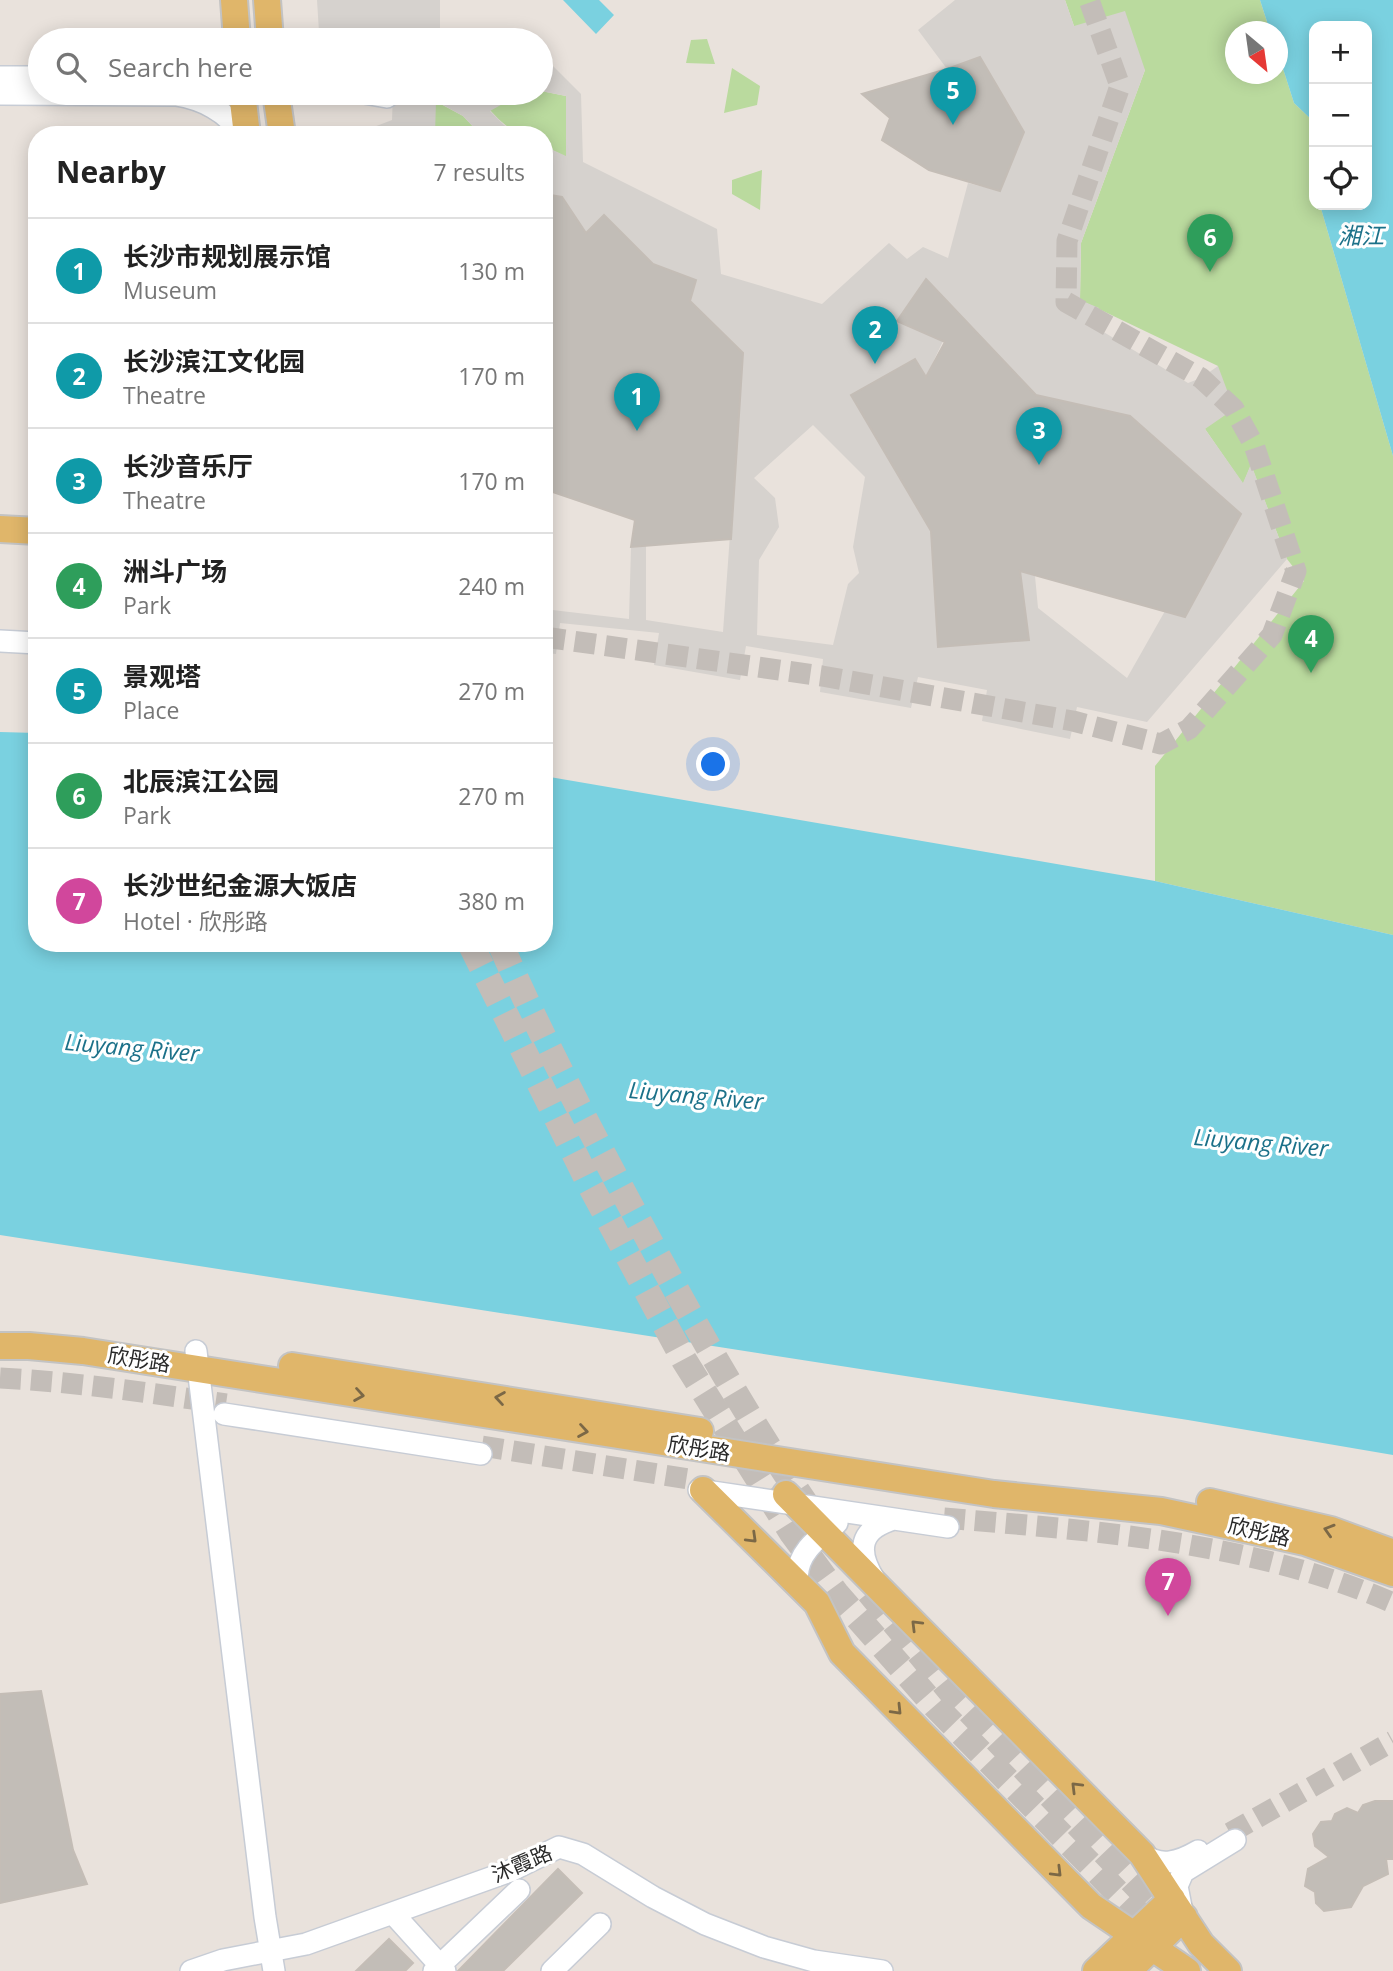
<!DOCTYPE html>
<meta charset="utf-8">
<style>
:root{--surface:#fff;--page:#f6f6f6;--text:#222;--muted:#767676;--line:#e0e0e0;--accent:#4e7ce4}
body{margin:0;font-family:"Open Sans","Noto Sans SC",sans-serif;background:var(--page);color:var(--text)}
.controls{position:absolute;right:21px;top:21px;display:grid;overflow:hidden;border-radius:14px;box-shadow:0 4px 18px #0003}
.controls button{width:63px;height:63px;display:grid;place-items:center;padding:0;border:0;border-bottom:2px solid var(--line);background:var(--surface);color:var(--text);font:35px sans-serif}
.compass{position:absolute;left:1225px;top:21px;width:63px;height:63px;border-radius:50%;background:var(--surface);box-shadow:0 4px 18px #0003;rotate:151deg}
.you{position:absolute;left:714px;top:765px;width:24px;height:24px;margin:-18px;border:5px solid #fff;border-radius:50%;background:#1a73e8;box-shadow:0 0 0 10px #1a73e833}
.badge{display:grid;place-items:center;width:46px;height:46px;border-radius:50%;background:var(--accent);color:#fff;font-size:23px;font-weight:700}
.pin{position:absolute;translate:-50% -58px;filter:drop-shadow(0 2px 4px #0008)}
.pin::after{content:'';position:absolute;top:37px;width:24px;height:21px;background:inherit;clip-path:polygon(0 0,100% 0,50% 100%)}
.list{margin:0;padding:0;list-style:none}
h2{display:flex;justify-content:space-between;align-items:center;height:91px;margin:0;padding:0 28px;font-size:30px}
h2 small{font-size:23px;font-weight:400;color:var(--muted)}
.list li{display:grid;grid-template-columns:46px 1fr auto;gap:21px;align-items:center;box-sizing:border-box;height:105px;padding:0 28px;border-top:2px solid var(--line)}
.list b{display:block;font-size:26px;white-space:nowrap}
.list p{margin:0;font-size:23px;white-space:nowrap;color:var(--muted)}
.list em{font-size:23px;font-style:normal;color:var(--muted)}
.icon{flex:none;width:38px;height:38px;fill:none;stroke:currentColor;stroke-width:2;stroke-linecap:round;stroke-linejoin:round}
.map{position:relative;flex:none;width:1393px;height:1971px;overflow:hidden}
.search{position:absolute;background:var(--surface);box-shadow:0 4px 18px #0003;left:28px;top:28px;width:525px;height:77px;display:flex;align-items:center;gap:18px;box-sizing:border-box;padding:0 24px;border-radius:38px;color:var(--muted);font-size:26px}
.panel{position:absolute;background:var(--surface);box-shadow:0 4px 18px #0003;left:28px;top:126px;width:525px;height:826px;border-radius:28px}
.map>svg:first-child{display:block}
.green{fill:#bada9e}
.plaza{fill:#d6d2ce;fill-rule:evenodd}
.water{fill:#7ad1e0}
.building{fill:#c2bdb7;stroke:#c4bdb6;stroke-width:2}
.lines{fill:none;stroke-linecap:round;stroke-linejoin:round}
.minor-tunnel{stroke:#c3bdb8;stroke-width:21;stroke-dasharray:21 10;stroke-linecap:butt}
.major-tunnel{stroke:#c3bdb8;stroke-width:26;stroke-dasharray:26 13;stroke-linecap:butt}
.minor-casing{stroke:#c7ccd5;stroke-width:24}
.major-casing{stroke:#c3c3c3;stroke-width:30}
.minor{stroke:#fff;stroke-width:21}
.major{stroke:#e0b66a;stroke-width:26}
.oneway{stroke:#7b6846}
.labels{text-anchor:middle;stroke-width:6;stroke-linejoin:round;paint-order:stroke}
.street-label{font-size:21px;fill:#292929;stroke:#fff}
.water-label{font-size:23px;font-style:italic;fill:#1c7189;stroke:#fff}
</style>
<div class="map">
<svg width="1393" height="1971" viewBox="0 0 1393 1971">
<rect width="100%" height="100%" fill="#e9e2dc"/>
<path class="green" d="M 1065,0 L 1260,0 L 1270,31 L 1236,32 L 1236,74 L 1278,74 L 1278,53 L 1294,103 L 1314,122 L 1314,205 L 1320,205 L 1393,456 L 1393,935 L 1155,881 L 1155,766 L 1304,581 L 1287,559 L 1251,465 L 1243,484 L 1205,429 L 1218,366 L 1080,300 L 1081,243 L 1145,70 L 1074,26 Z
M 707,39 L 715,64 L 686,63 L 691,40 Z
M 732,68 L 760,86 L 757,105 L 724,113 Z
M 541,91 L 566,96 L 566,157 L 544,146 L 544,135 C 517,135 508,130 490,110 L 522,93 L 541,93 Z
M 435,101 L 463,116 L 481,135 L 435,135 Z
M 762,170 L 760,210 L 732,194 L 732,180 Z"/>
<path class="plaza" d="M 317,0 L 440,0 L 440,40 L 395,40 L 395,29 L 319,32 Z
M 955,0 L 1065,0 L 1074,26 L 1125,11 L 1145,70 L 1081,243 L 1080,300 L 1099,308 L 1092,325 L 1188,383 L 1201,378 L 1218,366 L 1234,409 L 1205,429 L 1243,483 L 1251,464 L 1287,559 L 1147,722 L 1077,707 L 1070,739 L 982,721 L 987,690 L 918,677 L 911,708 L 820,692 L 823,659 L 746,646 L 740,680 L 654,665 L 659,633 L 560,623 L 556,654 L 544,653 L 544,609 L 629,619 L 631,547 L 646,546 L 646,620 L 723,632 L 743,353 L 690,301 L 695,280 L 653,264 L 604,215 L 586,233 L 562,197 L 544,194 L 544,146 L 566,156 L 566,96 L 541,91 L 541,54 L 581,94 L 583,162 L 717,229 L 721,274 L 822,304 L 889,243 L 907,259 L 923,247 L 948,258 L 968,183 L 1000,191 L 1024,132 L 947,69 L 918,30 ZM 926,279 L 1036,395 L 1130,416 L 1241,514 L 1185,616 L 1165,611 L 1127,678 L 1038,608 L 1035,576 L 1018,558 L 938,646 L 931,531 L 851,395 L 880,379 L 926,377 L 943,341 L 898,321 ZM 813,425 L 865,477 L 853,547 L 859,573 L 848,584 L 833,645 L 757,635 L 759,560 L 779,527 L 775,498 L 754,478 Z
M 393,93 L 522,93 L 490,111 L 504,125 L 522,135 L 481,135 L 463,116 L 436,101 L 435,135 L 353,135 L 392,120 Z"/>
<path class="water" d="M 563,0 L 599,0 L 614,15 L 596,34 Z
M 1260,0 L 1393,0 L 1393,456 L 1320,205 L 1367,205 L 1367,26 L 1314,26 L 1314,122 L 1294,103 L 1278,53 L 1278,32 L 1270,31 Z
M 0,732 L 37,733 L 37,943 L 544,943 L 544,776 L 1155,881 L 1393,935 L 1393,1455 L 1188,1420 L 0,1235 Z"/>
<path class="building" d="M 980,57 L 1024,132 L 1000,191 L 929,170 L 882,140 L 890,118 L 862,94 L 947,69 Z
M 544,194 L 562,197 L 586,233 L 604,215 L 653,264 L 696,280 L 690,301 L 743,353 L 731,539 L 631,547 L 635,520 L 544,489 Z
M 926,279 L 1036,395 L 1130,416 L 1241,514 L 1185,617 L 1020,571 L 1029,640 L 938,647 L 931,531 L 851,395 L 915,359 L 926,377 L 945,342 L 897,321 Z
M 41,1691 L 73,1850 L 87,1884 L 0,1903 L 0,1694 Z
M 1375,1801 L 1393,1801 L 1393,1859 L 1386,1859 L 1388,1874 L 1363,1886 L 1351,1907 L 1324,1911 L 1316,1903 L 1315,1892 L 1305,1886 L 1308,1869 L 1329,1857 L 1315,1846 L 1313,1834 L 1321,1822 L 1332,1821 L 1335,1814 L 1347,1808 L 1358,1813 L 1363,1805 Z
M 558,1869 L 582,1893 L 503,1971 L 458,1971 Z
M 389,1939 L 413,1963 L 405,1971 L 356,1971 Z"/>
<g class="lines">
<path class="minor-tunnel" d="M 544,637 L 822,676 L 1073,721 L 1161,744 L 1189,729 L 1272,635 L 1296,571 L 1254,445 L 1234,409 L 1201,378 L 1066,302 L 1067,241 L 1120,86 L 1089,0
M 0,1378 C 76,1382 151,1393 226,1404
M 482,1446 L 695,1480
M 944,1518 C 1096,1531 1251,1541 1393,1603
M 1230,1833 L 1393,1741"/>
<path class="major-tunnel" d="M 470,943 L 591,1187 L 684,1360 L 792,1533 L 836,1593 L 935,1706 L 1163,1939
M 500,943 C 541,1037 589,1128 637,1218 C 691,1318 746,1417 810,1510
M 869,1592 L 952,1693 L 1174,1925"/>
<defs>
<path id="minor" d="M 0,77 L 40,77
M 364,93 L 387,97
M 0,94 L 176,95 C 201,99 228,111 241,135
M 0,641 L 37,643
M 196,1351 L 265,1917 L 274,1971
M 224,1414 L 481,1454
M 699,1490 L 948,1527
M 874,1579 C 856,1550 860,1529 894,1519
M 798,1584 C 793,1556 817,1538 837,1523
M 1142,1854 C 1161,1868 1179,1862 1198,1851
M 1182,1912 L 1177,1886 L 1183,1872 L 1235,1840
M 398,1919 L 445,1971
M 191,1971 L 223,1960 L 306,1944 L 510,1871 L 559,1847 L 583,1854 L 653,1897 L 705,1924 L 764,1947 L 814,1961 L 882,1971
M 434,1971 L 519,1890
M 552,1971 L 600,1924"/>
<path id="major" d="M 234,0 L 237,40
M 267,0 L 270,40
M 242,93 L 247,135
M 276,93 L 282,135
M 0,529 L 37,531
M 0,1346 L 29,1346 L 83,1351 L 994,1494 L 1161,1511 L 1305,1542 L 1393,1573
M 292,1366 L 700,1431
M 703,1490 L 817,1603 L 842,1653 L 1091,1906 L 1187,1971
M 786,1494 L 1142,1854 L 1201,1944 L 1228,1971
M 1210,1502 L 1331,1530 L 1388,1551
M 1096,1971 L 1172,1899
M 1128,1971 L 1184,1917"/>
</defs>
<use href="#minor" class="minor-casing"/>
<use href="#major" class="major-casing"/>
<use href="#minor" class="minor"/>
<use href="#major" class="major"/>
</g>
<defs><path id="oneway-chevron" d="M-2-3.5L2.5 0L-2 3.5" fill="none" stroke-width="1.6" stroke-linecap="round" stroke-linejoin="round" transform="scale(1.75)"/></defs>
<g class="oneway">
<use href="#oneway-chevron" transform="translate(359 1395) rotate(9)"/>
<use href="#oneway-chevron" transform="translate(500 1398) rotate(-171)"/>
<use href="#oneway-chevron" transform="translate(583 1431) rotate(9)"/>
<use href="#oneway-chevron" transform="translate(1329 1530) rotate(-163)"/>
<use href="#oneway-chevron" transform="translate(752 1538) rotate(44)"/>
<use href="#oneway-chevron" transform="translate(916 1625) rotate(-135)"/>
<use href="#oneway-chevron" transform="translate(897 1710) rotate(46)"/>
<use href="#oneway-chevron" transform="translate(1076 1787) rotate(-135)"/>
<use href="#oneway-chevron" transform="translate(1057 1872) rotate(45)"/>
</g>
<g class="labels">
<g class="street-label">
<text transform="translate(139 1360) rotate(9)" y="7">欣彤路</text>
<text transform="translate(699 1449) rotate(9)" y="7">欣彤路</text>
<text transform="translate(1259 1532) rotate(13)" y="7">欣彤路</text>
<text transform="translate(522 1864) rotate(-23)" y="7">沐霞路</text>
</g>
<g class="water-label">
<text x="1361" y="244">湘江</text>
<text transform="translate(132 1048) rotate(5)" y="8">Liuyang River</text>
<text transform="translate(696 1096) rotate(5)" y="8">Liuyang River</text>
<text transform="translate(1261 1143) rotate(5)" y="8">Liuyang River</text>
</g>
</g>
</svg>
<div class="controls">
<button>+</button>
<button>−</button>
<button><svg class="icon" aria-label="locate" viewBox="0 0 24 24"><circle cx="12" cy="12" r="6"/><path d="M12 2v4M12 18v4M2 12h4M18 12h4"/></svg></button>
</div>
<svg class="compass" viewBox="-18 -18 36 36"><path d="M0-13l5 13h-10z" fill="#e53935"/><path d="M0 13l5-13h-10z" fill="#767676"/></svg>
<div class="you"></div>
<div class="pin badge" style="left:637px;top:431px;background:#0f9aa8">1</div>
<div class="pin badge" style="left:875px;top:364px;background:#0f9aa8">2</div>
<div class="pin badge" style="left:1039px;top:465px;background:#0f9aa8">3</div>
<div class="pin badge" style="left:1311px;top:673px;background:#2e9e5b">4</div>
<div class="pin badge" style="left:953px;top:125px;background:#0f9aa8">5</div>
<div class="pin badge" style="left:1210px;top:272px;background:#2e9e5b">6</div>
<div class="pin badge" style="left:1168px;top:1616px;background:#d1479c">7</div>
<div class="search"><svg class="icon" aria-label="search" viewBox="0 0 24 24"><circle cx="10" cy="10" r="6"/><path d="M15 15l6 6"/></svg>Search here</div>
<section class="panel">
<h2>Nearby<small>7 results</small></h2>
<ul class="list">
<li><span class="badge" style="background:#0f9aa8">1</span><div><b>长沙市规划展示馆</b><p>Museum</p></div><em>130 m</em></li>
<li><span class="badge" style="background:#0f9aa8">2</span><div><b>长沙滨江文化园</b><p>Theatre</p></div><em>170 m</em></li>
<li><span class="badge" style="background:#0f9aa8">3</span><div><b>长沙音乐厅</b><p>Theatre</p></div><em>170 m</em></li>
<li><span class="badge" style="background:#2e9e5b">4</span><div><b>洲斗广场</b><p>Park</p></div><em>240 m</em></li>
<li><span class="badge" style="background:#0f9aa8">5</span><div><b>景观塔</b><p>Place</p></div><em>270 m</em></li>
<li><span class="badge" style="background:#2e9e5b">6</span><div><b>北辰滨江公园</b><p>Park</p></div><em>270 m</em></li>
<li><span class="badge" style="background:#d1479c">7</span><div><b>长沙世纪金源大饭店</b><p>Hotel · 欣彤路</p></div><em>380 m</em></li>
</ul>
</section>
</div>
